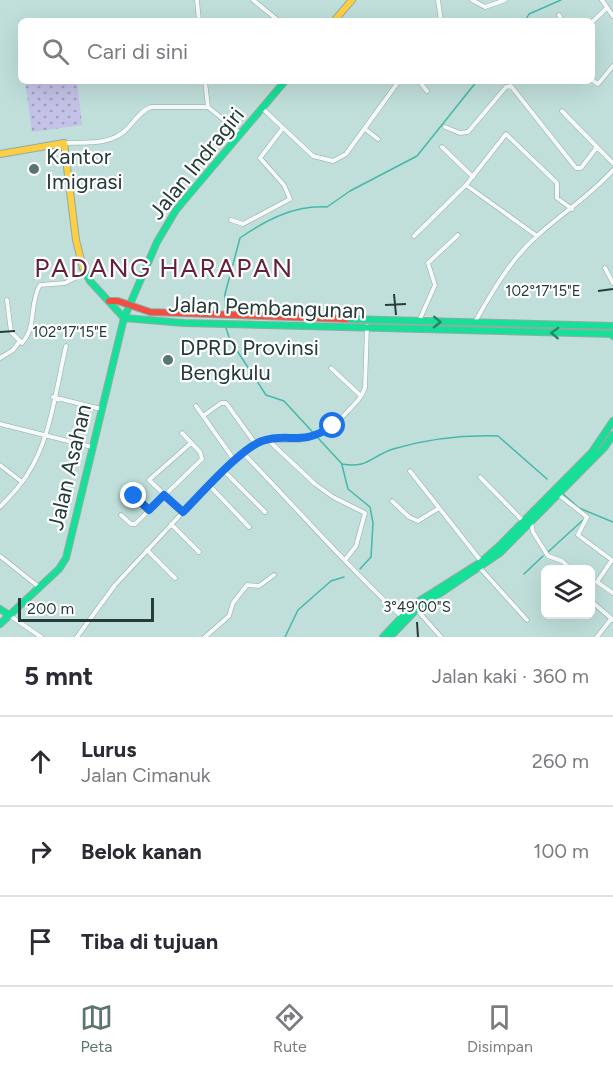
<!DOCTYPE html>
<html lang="id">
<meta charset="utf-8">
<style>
:root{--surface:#fff;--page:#f2f2f3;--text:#2b2b33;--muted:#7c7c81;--line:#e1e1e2;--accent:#5b7571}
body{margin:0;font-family:Figtree,sans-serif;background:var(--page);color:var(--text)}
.controls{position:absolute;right:18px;bottom:18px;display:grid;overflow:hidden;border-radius:9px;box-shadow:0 6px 24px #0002}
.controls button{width:54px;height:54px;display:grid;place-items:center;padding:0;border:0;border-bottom:2px solid var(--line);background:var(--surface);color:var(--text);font:30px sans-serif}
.scale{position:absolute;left:18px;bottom:15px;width:136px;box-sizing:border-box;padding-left:6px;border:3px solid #253c38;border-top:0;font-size:16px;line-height:21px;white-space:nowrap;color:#253c38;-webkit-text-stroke:4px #fff;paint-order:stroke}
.stop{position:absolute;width:18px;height:18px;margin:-14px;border:4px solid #1a73e8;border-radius:50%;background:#fff}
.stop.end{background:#1a73e8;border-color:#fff;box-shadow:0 2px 6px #0008}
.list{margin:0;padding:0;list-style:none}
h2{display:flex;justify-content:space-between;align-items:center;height:78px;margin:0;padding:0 24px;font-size:26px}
h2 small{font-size:20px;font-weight:400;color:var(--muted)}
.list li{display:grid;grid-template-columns:39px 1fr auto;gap:18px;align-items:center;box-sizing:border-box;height:90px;padding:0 24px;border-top:2px solid var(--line)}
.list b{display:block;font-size:22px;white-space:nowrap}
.list p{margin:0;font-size:20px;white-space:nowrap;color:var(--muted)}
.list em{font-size:20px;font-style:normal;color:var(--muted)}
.icon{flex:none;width:33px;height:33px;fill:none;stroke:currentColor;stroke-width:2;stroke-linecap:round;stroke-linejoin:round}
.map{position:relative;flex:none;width:613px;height:637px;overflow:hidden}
.search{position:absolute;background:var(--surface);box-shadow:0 6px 24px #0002;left:18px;right:18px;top:18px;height:66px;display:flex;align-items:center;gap:15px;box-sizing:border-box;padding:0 21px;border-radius:9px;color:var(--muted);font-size:22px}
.sheet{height:348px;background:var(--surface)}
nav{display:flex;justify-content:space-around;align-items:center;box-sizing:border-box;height:84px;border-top:2px solid var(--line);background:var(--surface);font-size:16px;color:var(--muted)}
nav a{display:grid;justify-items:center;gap:3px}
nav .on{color:var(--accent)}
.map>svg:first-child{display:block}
.grass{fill:url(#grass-dots)}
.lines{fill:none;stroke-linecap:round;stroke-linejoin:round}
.stream{stroke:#46b7aa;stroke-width:1.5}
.street-casing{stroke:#92aaa6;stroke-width:5}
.fast-casing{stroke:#92aaa6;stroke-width:8}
.slow-casing{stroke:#92aaa6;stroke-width:8}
.jam-casing{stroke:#92aaa6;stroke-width:8}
.street{stroke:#f6faf9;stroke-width:4}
.fast{stroke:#16e098;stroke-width:6}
.slow{stroke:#ffcf43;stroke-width:6}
.jam{stroke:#f24e42;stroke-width:6}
.oneway{stroke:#1e8663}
.route{stroke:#1a73e8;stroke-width:8}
.ticks{fill:none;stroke:#253c38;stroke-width:2}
.poi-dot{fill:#5b7571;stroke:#fff;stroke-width:2}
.labels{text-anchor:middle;stroke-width:4.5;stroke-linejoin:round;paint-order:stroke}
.poi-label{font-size:22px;fill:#253c38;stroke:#fff;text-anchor:start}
.street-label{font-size:22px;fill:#253c38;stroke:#fff}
.quarter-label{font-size:26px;letter-spacing:1.5px;fill:#652138;stroke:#fff}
.ticks-label{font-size:15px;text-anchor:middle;fill:#253c38;stroke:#fff;stroke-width:4.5;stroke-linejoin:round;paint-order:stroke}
</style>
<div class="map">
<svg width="613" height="637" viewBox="0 0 613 637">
<defs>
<pattern id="grass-dots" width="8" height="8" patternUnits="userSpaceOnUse" patternTransform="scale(1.5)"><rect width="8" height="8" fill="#c4c2e7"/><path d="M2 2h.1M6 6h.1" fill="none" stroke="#9f9fbc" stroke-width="1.8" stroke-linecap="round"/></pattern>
</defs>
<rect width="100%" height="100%" fill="#c0dfda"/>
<path class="grass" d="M 25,81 L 77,81 L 82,125 L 32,132 Z"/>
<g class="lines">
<path class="stream" d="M 525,21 L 529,14 L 561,0
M 225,308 L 225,294 L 240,238 C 266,220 294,205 327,207 L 350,191 L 417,156 L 477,81
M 226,328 L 230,340 L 266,395 L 284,401 L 342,464 C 368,469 371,456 393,449 C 427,439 463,435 498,436 L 547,479
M 342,465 L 348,489 L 370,507 L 373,523 L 371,557 L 360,569
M 562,493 L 579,508 L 613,522
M 548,552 L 583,520
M 524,574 L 543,556
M 285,637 L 298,610 L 331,581 L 344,577"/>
<defs>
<path id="street" d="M 197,0 L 199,21
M 253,0 L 279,21
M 438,0 L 441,21
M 472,0 L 485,7 L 505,0
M 602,0 L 613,16
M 559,15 L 562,21
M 592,22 L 607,8
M 592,80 L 598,84 L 613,66
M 205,81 L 208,107 L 240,133
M 419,81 L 427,91
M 263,109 L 313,156 L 333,161 L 346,154 L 399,81
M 562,111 L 597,147
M 445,127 L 460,133 L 468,132 L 506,87 L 511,86 L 576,168 L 581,168 L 597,147 L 613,163
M 365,129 L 378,139
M 64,143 C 86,142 110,146 127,129 C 135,121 140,111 151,107 L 208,107
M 442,147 L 473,177
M 466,185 L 537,236
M 231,220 L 243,224 L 290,199 L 284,185 L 260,158 L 283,128
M 414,236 L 466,185 L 506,134 L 557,183 L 557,198 L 572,209
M 605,268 L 613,283
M 7,300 L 11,332 L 22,343 C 37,327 29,303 40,285 L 65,283 L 85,273
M 419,321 L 435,285 L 428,263 L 458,235
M 475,322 C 492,292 510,260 537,236 C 562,213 590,196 613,170
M 0,358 L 13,350 L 19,342
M 331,368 L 361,396
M 53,397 L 101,409
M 196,406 L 235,461
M 203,416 L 221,403 L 226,403 L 255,443
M 0,424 L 92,447
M 268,440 L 315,484 L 333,497 L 365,513 L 356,546 L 345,560
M 243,453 C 296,507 345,565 401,616
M 0,465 L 22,482
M 410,471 L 481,561
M 225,472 L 265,512
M 480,477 L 523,521
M 210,486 L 249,527
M 559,495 L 587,517 L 578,535 L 613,561
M 134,496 L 149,510
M 392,501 L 409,517 L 418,521 L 439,508
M 0,507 C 9,497 20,487 27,475 C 51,439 56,388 66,346
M 183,512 L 149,480 L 191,443
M 121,515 L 131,524 L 135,524 L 202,459 L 200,452 L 182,433
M 531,523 L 533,532 L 548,556 L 562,561 L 572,570
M 171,524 L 199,552
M 147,550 L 175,578
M 0,556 L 39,587
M 612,560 L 597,582 L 613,593
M 480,568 L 527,620
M 590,600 L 613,620
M 417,610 L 441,637
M 9,615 L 41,637
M 77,637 L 115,585 L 183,512 L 246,450 C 264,436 280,441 300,440 C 320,438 336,424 348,411 C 355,404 362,397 365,388 L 367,326
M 205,637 L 229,616 L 233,603 L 247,585 L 259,586 L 274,575
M 597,637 L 611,619"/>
<path id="fast" d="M 83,268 L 90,281 L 124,318 L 184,323 L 613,334
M 346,319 L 613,326
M 611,334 L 613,336
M 0,609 L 9,615
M 0,624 L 59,569 L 66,558 L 124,318 L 157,242 L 176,210 L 285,81
M 383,637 L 413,605 L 481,562 L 499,546 L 592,452 L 613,421
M 390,637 L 417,609 L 500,553 L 604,448 L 613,435"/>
<path id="slow" d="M 334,21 L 352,0
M 0,154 L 64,143 L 76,240 L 83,268"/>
<path id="jam" d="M 109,301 L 118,301 L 150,312 L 346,319"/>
</defs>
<use href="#street" class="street-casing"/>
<use href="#fast" class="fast-casing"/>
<use href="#slow" class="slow-casing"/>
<use href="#jam" class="jam-casing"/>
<use href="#street" class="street"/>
<use href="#fast" class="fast"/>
<use href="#slow" class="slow"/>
<use href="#jam" class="jam"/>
</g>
<defs><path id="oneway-chevron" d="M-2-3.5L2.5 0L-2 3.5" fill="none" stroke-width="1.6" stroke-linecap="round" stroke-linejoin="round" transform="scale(1.5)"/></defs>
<g class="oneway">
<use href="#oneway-chevron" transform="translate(437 322) rotate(1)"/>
<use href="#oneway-chevron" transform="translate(555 333) rotate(-178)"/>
</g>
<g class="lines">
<path class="route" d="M 134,496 L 149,510 L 164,495 L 183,512 C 201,494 240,449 262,441 C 289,432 300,447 333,426"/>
</g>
<path class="ticks" d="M 598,291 L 613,289M 394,294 L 396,315M 385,305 L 406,304M 0,332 L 15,331M 417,622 L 418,637"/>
<g class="poi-dot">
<circle cx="34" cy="169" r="6"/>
<circle cx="168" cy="360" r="6"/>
</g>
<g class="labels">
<g class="poi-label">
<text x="46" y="164">Kantor<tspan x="46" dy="25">Imigrasi</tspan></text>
<text x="180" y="355">DPRD Provinsi<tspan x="180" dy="25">Bengkulu</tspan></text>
</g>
<g class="street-label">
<text transform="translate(196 163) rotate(-51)" y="8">Jalan Indragiri</text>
<text transform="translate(267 307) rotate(2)" y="8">Jalan Pembangunan</text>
<text transform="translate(69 467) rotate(-77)" y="8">Jalan Asahan</text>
</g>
<g class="quarter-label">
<text x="164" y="277">PADANG HARAPAN</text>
</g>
</g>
<g class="ticks-label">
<text x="543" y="296">102°17'15"E</text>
<text x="70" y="337">102°17'15"E</text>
<text x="417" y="612">3°49'00"S</text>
</g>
</svg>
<div class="controls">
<button><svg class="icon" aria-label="layers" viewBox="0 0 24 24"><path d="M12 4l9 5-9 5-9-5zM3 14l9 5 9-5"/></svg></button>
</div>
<div class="scale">200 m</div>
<div class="stop" style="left:333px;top:426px"></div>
<div class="stop end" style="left:134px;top:496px"></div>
<div class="search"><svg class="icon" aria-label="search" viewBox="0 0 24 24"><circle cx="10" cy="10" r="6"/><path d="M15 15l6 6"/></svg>Cari di sini</div>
</div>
<section class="sheet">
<h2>5 mnt<small>Jalan kaki · 360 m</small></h2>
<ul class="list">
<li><svg class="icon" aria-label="ahead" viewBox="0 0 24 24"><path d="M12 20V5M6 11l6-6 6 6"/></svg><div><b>Lurus</b><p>Jalan Cimanuk</p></div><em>260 m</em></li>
<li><svg class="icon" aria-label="right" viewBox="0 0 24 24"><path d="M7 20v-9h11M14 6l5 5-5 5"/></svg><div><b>Belok kanan</b></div><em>100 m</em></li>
<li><svg class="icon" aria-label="arrive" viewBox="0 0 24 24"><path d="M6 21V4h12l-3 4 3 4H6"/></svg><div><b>Tiba di tujuan</b></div></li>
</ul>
</section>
<nav>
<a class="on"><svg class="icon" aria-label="map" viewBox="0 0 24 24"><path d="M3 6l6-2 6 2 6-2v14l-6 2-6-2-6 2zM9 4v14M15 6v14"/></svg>Peta</a>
<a><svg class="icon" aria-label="directions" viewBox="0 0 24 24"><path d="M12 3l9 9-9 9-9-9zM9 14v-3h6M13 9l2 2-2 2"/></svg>Rute</a>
<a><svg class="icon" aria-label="saved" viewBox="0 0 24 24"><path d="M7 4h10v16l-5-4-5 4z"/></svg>Disimpan</a>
</nav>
